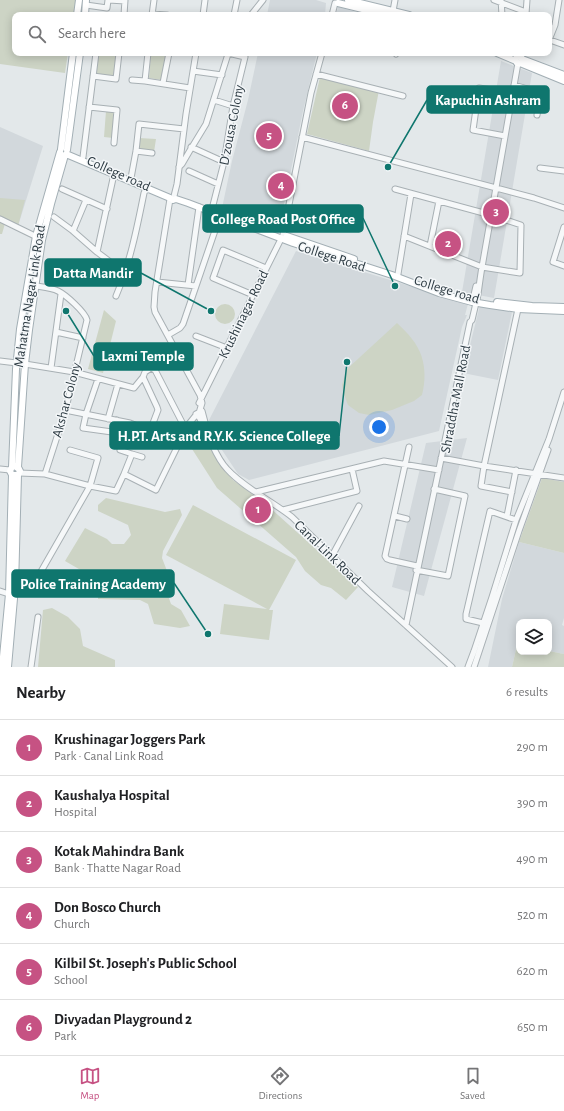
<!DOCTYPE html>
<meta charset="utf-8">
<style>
:root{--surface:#fff;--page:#f6f6f6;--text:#202124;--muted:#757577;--line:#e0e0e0;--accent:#c65283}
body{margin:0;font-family:"Alegreya Sans",sans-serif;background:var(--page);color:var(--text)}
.controls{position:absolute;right:12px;bottom:12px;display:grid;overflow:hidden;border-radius:8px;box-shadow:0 2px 10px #0003}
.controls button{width:36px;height:36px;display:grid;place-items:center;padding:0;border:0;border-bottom:1px solid var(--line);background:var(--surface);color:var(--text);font:20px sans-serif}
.you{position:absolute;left:379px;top:427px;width:14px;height:14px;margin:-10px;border:3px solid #fff;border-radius:50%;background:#1a73e8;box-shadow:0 0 0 6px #1a73e833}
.badge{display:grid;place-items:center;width:26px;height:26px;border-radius:50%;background:var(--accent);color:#fff;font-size:13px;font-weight:700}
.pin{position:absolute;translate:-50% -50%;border:2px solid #fff;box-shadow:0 1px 4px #0006}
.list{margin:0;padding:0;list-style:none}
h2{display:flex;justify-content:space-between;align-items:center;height:52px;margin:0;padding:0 16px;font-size:17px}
h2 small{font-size:13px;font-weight:400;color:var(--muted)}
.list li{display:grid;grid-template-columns:26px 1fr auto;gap:12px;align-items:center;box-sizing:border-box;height:56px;padding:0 16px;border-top:1px solid var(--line)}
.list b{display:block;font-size:15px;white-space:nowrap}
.list p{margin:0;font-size:13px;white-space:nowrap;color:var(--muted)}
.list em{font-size:13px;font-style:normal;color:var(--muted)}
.icon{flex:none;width:22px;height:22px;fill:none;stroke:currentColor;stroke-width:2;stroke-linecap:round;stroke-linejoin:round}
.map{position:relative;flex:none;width:564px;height:667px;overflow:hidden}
.search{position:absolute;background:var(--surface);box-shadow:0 2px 10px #0003;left:12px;right:12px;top:12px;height:44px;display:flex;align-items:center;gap:10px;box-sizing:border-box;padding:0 14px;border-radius:8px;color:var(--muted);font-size:15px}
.sheet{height:388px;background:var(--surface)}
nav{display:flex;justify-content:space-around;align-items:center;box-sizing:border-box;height:56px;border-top:1px solid var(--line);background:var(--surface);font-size:11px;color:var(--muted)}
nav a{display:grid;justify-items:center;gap:2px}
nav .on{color:var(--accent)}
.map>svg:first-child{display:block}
.built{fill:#d2d8dc}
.green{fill:#cdd4c5}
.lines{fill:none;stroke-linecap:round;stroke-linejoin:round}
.minor-casing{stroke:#a8b0b4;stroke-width:7}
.major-casing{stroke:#a3afb5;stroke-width:8}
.minor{stroke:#f6f8f9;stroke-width:5}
.major{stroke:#fff;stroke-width:6}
.labels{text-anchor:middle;stroke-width:3;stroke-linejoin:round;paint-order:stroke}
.street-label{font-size:14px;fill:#2c3a42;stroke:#f3f6f8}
.leader{fill:none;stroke:#0f766e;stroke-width:1.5}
.callout-dot{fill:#0f766e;stroke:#f3f6f8;stroke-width:1.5}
.callout{fill:#0f766e;stroke:#0f766e;stroke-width:1.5}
.callout-label{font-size:15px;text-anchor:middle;font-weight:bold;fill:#fff}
</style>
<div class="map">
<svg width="564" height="667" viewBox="0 0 564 667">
<rect width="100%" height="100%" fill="#e3e8ea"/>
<path class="built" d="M 270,0 L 316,0 L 326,3 L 325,15 L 267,15 Z
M 338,7 L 367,15 L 336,15 Z
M 258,53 L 317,53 L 303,111 L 279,229 L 222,208 L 232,161 L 248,100 Z
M 501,61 L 532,73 L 494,298 L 462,292 Z
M 0,127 L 43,146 L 18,226 L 0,217 Z
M 296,251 L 468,304 L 465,315 L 467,315 L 462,327 L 439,431 L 249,480 L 238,474 L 218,444 L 209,420 Z
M 480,305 L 512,312 L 498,380 L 463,373 Z
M 467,438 L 424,596 L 392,587 L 426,443 Z
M 519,542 L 564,553 L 564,618 L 562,625 L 564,626 L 564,654 L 549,651 L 549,622 L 519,622 L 519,645 L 517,645 L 512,667 L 488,667 L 502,599 Z"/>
<path class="green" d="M 0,0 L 76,0 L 74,15 L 15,15 L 15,53 L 68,53 L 65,73 L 0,64 Z
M 98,53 L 117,53 L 114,76 L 95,74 Z
M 151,53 L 167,53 L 162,80 L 149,78 Z
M 320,77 L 379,90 L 373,122 L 369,151 L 307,134 Z
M 106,111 L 115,111 L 113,138 L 104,137 Z
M 139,138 L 156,139 L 154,152 L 138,150 Z
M 0,198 L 25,200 L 18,226 L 6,220 L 2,234 L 0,234 Z
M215 314a10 10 0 1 1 20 0a10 10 0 1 1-20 0Z
M 104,310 L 116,321 L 103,373 L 88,369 Z
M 397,323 C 402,328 408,333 412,339 C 425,355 427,375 422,395 L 414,401 L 392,410 L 369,415 L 359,413 L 348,405 L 343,392 L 342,385 L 347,369 Z
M 196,426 L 199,430 L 213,453 L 233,480 L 268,506 L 358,587 L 346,600 L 331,588 L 321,585 L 305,571 L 296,557 L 217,488 L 185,438 L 190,427 Z
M 542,478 L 564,482 L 564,553 L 519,542 Z
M 106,498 L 165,512 L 180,509 L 182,515 L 163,551 L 162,558 L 169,576 L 166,590 L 171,604 L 181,610 L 190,626 L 180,628 L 154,624 L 148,604 L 140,600 L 98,599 L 98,580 L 65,561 L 85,528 L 107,539 L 112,544 L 124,544 L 131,535 L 128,525 L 98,511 L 98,505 Z
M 193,505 L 296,560 L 269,610 L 273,610 L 269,640 L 220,634 L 224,604 L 267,609 L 166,555 Z
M 52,608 L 68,617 L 80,629 L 83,646 L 115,660 L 115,667 L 38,667 L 43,610 Z
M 517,645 L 519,645 L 519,652 L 549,651 L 564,654 L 564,667 L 512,667 Z"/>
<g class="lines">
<defs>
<path id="minor" d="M 109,0 L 125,1
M 494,0 L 526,12
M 501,0 L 502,15
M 86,5 L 107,8 L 108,0
M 393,11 L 395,0
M 152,14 L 167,15
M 526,14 L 527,0
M 124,15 L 125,0
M 152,15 L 154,0
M 203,15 L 205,0
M 234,15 L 237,0
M 251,15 L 263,0
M 332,15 L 335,3
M 549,40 L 555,25 L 559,0
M 550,40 L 564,45
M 148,53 L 145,81 L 190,88
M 396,54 L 397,53
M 519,56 L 520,53
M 193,71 L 222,75
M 316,74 L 403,96
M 93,76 L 116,79 L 119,53
M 132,80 L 145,81
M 163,83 L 169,53
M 514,85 L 541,93 L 537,115
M 214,100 L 233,106
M 89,107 L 117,110 L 114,143
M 505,136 L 473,130 L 479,88 L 512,93
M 302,137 L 534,198 L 564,208
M 191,147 L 224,162
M 136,151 L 152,153
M 83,157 L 96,53
M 179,167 L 182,164 L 189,152 L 206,124 L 228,54
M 540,168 L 564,171
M 189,171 L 218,184
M 131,178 L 136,151 L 139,124 L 184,129
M 62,189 L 107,209
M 395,189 L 491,215 L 521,225 L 520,273 L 482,267 L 404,236
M 174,196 L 177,184 L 186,114 L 196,53
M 170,199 L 155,292 L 154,307 L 155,312 L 200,395 L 202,403 L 199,413
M 212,209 L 224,162 L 233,106 L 245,57 L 228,53
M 54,217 L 73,231 L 97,252
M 0,219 L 39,238
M 564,227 L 553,262 L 564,266
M 73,231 L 86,200
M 430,246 L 439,201
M 109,261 L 97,252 L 114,174
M 398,274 L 411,194
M 157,282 L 196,286
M 188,285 L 199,207
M 36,286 C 42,287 52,288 58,291 C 66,295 85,312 87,320 L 65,412 L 45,474
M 253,295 L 213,278 L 223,250 L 266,268
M 116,296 C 130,263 137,228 144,193 L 146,189
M 473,299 L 476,286
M 477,300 C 479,289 480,278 482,267 L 518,63
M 518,309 L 484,466 L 564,478
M 56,332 L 83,338
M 168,335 L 180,328 L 183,324 L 220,216
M 196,336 L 227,348
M 0,361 L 25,364 L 74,372 L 134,388 L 143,377
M 51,368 L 61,294
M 98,379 L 86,414 L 83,428 L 112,432 L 117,420
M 199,403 L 283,235 L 311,93 L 322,53
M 65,410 L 130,423 L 150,431 L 158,410 L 157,407 L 143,377 L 145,372 L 151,368 L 155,370 L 186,430
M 202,411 L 206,426
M 199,417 L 200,414 L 198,413 L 196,414 L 197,416 L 199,417 C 202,423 205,430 208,436 C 214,448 218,460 227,469 C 244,488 272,501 292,517 L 368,591 L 452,667
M 108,419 L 118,384
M 409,447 L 385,556 L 387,559 L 390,560 L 417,566
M 120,450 L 132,454 L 124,474
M 132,454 L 142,457
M 441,458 L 484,466 L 481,486 L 512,492
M 0,469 L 10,470
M 19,473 L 45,474 L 90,486 L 116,491 L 124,474 L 156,490 L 188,425 L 196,415
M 256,492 L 384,461 L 439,470
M 283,510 L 357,491 L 352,469
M 395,516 L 407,519
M 507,516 L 516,470
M 332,556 L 359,506
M 416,570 L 448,576 L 465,496 L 434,489
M 16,578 L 31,583 L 39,575 L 90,486 L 98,458 L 70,450
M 0,591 L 12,595
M 483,623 L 466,619 L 466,614 L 490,511 L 516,520
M 406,625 L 470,322 L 472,320 L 476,303
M 31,667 L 38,617
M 468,667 L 474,651 L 492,597 L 516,520 L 549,439 L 564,392
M 474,667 L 519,531 L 548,450"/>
<path id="major" d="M 348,0 L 409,15
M 338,3 L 387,15
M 77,15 L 79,0
M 85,15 L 86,0
M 497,53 L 516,61
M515.5 60a3.5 3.5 0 1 1 7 0a3.5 3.5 0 1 1-7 0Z
M 522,59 L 564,75
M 520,63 L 564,81
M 61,149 L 73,53
M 67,150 L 80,53
M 66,154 L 170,198
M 173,200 L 176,199 L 188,203 L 293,243 L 392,275 L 439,293 L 472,302 L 490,305 L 518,309 L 564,311
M 287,236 L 354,259
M 497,302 L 532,306 L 564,307
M 206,426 L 206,428
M 12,467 L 15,466 L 19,469 L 20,471 L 18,475 L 12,475 L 10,471 L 12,467 L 16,369 L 20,329 L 36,236 L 60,152
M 18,467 L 25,364 L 29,330 L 42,240 L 51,204 L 65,155
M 2,667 L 9,594 L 12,475
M 8,667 L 15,587 L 18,475"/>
</defs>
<use href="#minor" class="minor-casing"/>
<use href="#major" class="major-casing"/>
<use href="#minor" class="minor"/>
<use href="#major" class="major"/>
</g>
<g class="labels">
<g class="street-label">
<text transform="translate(231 125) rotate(-79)" y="5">D'zousa Colony</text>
<text transform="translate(119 173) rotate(24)" y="5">College road</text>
<text transform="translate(332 256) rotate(18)" y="5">College Road</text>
<text transform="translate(447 289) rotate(17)" y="5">College road</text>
<text transform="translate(29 296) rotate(-81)" y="5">Mahatma Nagar Link Road</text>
<text transform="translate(243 314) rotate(-64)" y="5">Krushinagar Road</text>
<text transform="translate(455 399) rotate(-79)" y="5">Shraddha Mall Road</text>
<text transform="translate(66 400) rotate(-75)" y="5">Akshar Colony</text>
<text transform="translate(328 552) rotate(44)" y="5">Canal Link Road</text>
</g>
</g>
<path class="leader" d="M388 167L427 100M395 286L363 218M211 311L141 273M66 311L94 356M347 362L339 436M208 634L174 583"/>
<g class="callout-dot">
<circle cx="388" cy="167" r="4"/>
<circle cx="395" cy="286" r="4"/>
<circle cx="211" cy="311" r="4"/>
<circle cx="66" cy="311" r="4"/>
<circle cx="347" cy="362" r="4"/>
<circle cx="208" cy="634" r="4"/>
</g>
<g class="callout">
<rect x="427" y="86" width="122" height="27" rx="4"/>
<rect x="203" y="205" width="160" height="27" rx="4"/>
<rect x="45" y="259" width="96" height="27" rx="4"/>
<rect x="94" y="343" width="99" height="27" rx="4"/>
<rect x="110" y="422" width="229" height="27" rx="4"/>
<rect x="12" y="570" width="162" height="27" rx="4"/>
</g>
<g class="callout-label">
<text x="488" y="105">Kapuchin Ashram</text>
<text x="283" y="224">College Road Post Office</text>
<text x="93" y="278">Datta Mandir</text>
<text x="143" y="361">Laxmi Temple</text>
<text x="224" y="441">H.P.T. Arts and R.Y.K. Science College</text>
<text x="93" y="589">Police Training Academy</text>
</g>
</svg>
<div class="controls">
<button><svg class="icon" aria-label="layers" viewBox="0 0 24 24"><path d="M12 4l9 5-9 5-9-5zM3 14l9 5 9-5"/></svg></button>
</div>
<div class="you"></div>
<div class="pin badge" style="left:258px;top:510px">1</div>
<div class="pin badge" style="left:448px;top:244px">2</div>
<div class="pin badge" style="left:496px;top:212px">3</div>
<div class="pin badge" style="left:281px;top:186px">4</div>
<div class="pin badge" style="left:269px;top:136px">5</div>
<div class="pin badge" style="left:345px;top:106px">6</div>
<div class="search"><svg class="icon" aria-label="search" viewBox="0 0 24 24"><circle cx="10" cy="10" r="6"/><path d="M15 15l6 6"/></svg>Search here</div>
</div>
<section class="sheet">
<h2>Nearby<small>6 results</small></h2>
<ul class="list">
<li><span class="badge">1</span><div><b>Krushinagar Joggers Park</b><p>Park · Canal Link Road</p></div><em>290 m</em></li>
<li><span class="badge">2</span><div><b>Kaushalya Hospital</b><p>Hospital</p></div><em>390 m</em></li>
<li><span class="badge">3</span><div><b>Kotak Mahindra Bank</b><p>Bank · Thatte Nagar Road</p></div><em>490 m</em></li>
<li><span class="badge">4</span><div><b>Don Bosco Church</b><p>Church</p></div><em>520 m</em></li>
<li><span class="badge">5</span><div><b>Kilbil St. Joseph's Public School</b><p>School</p></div><em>620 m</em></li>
<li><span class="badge">6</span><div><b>Divyadan Playground 2</b><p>Park</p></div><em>650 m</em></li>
</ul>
</section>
<nav>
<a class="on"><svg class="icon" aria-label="map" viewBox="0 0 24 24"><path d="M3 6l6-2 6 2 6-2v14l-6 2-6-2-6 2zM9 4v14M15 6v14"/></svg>Map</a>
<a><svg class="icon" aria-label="directions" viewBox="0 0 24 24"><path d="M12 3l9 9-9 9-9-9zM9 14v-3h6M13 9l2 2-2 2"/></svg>Directions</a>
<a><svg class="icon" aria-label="saved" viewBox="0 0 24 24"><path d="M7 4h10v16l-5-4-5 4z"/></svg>Saved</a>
</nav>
